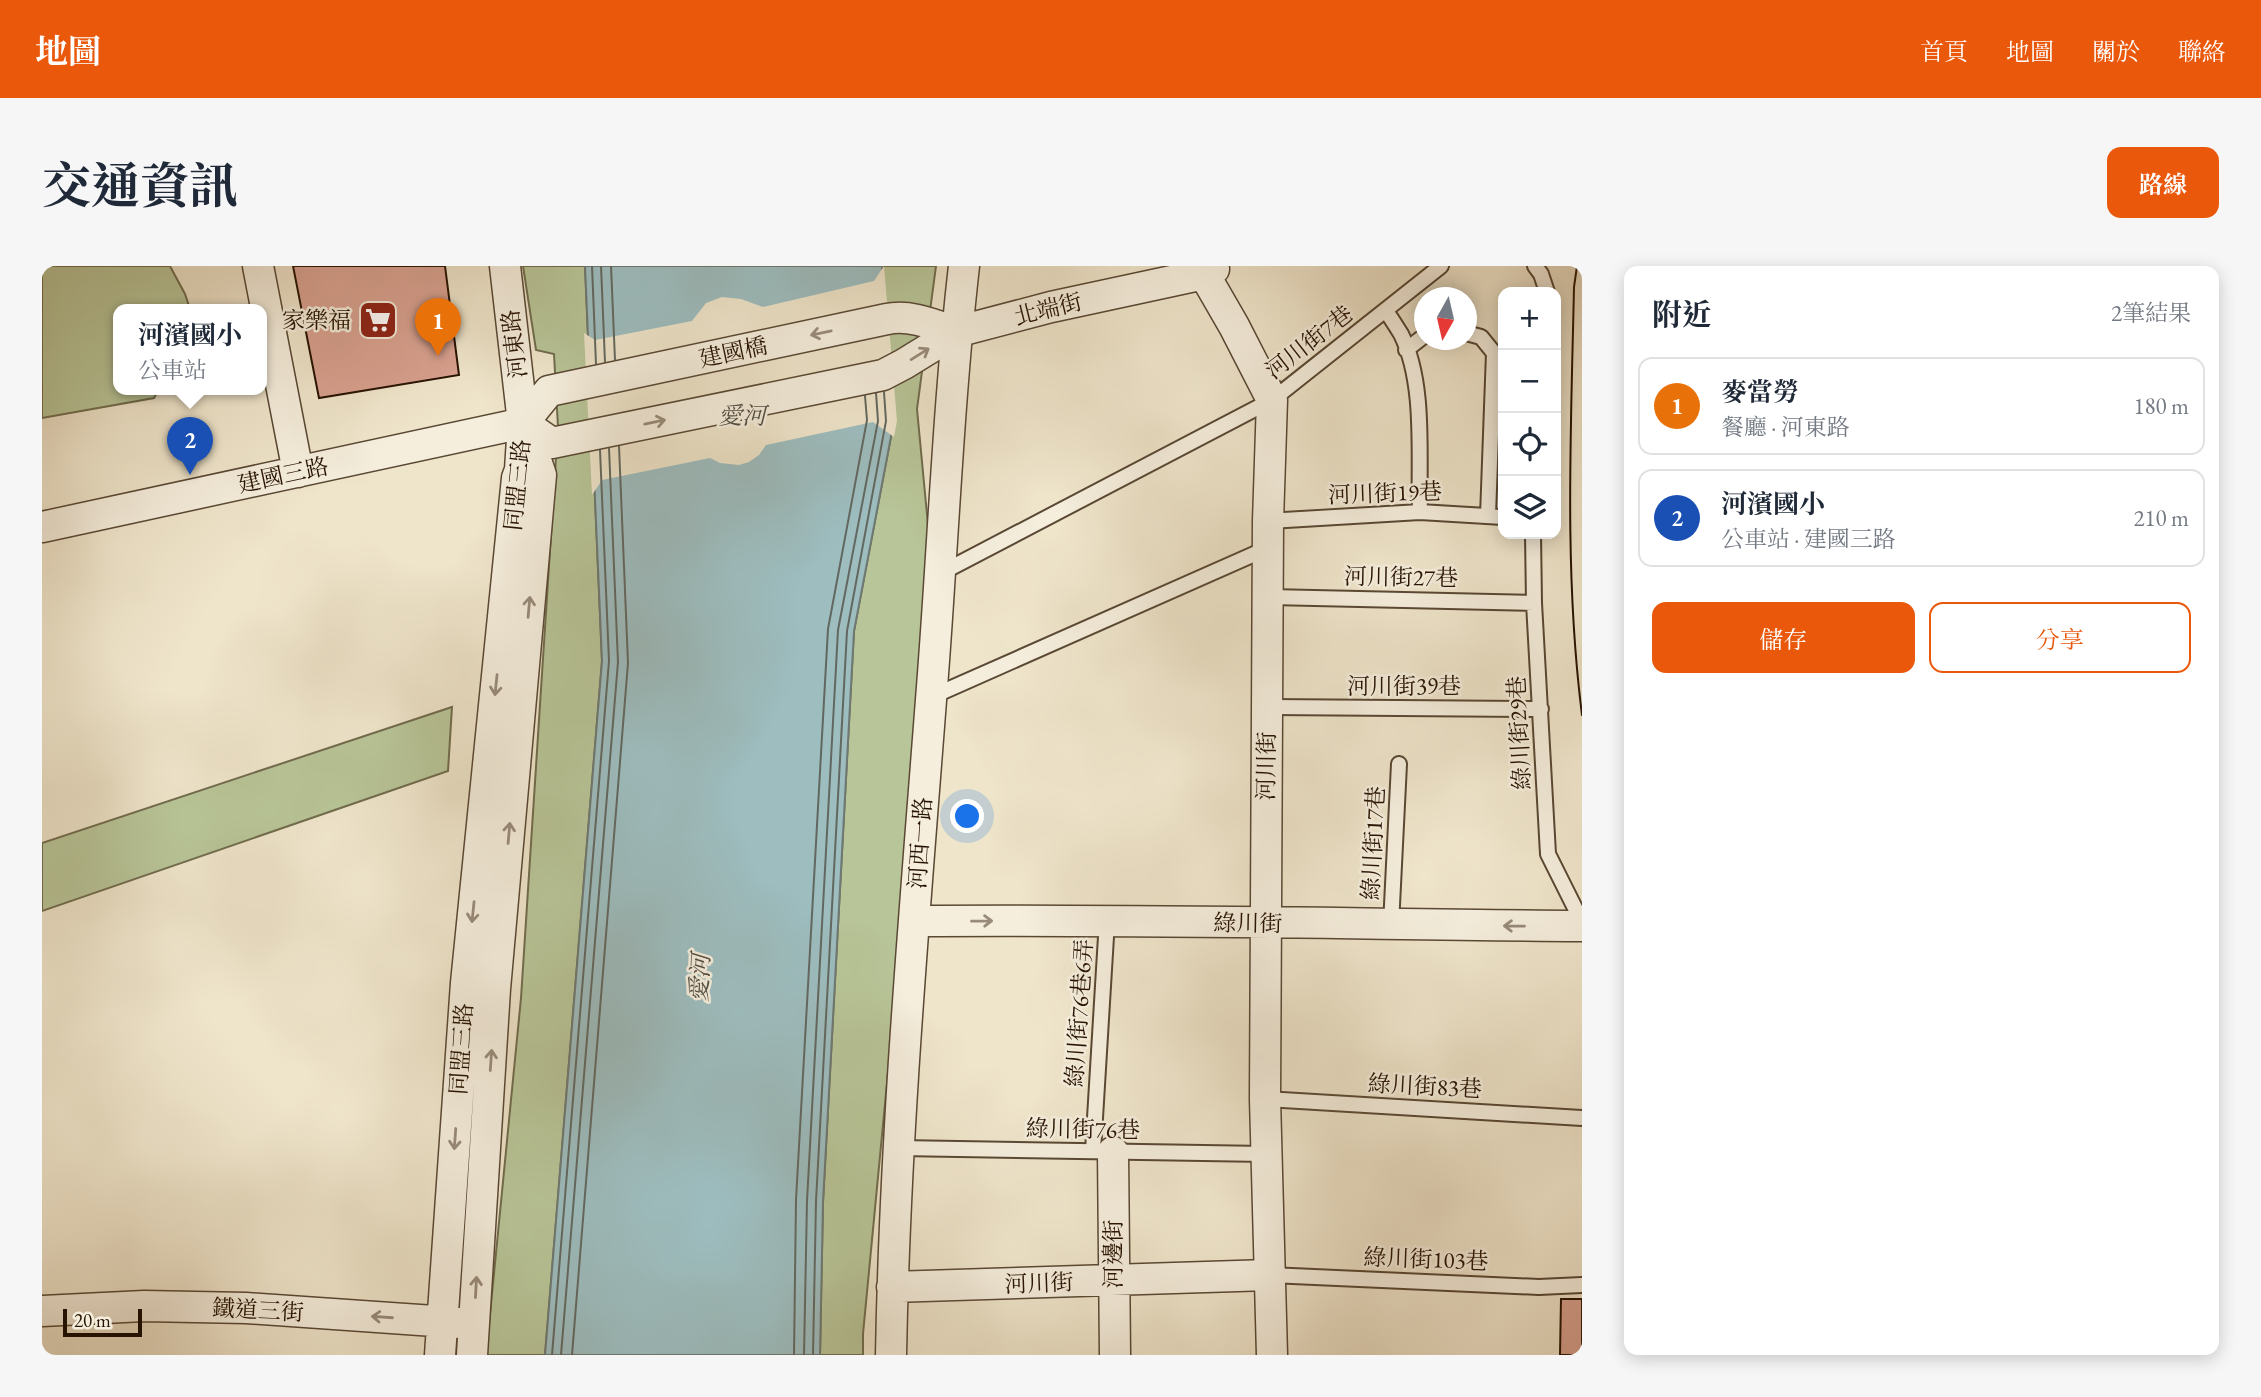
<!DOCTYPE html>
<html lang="zh-TW">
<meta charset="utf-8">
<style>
:root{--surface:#fff;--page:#f6f6f7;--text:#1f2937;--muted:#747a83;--line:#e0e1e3;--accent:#ea580c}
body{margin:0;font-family:"EB Garamond","Noto Serif TC",serif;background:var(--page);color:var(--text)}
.controls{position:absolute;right:21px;top:21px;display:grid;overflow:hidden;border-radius:14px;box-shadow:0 4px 18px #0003}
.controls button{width:63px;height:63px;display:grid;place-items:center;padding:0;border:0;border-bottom:2px solid var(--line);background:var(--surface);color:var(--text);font:35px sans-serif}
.compass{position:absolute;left:1372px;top:21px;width:63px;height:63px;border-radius:50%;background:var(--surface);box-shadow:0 4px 18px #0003;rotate:188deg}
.scale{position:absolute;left:21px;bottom:18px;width:79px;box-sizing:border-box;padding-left:7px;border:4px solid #271302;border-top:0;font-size:19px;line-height:24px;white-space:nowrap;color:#271302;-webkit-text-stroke:5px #f5eedd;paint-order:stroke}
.you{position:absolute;left:926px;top:551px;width:24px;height:24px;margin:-18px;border:5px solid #fff;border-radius:50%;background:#1a73e8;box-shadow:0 0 0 10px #1a73e833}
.badge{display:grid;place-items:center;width:46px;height:46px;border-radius:50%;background:var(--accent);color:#fff;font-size:23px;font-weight:700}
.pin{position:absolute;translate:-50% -58px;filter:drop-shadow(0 2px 4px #0008)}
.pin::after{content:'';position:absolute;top:37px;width:24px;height:21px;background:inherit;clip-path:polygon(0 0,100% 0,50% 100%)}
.popup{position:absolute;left:71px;top:38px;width:154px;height:91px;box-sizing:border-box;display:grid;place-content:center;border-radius:14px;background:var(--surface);filter:drop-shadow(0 2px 5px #0005);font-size:23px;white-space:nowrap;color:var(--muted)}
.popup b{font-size:26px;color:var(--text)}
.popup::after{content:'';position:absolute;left:50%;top:100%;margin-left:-14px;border:14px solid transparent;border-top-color:var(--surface)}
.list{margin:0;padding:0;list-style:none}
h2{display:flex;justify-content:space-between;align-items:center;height:91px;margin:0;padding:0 28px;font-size:30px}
h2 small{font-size:23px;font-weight:400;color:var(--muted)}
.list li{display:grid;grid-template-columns:46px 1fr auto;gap:21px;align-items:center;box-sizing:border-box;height:98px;margin:0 14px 14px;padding:0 14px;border:2px solid var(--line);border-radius:14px}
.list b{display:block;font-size:26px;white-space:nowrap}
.list p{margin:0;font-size:23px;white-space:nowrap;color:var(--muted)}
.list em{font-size:23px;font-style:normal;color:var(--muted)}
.actions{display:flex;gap:14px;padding:21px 28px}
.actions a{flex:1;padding:16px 0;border:2px solid var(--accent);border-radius:14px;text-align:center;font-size:24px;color:var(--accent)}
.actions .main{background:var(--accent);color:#fff}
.icon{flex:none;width:38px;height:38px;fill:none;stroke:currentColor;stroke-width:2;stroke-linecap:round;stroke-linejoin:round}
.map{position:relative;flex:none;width:1540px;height:1089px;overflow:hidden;border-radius:14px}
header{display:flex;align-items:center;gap:42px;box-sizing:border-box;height:98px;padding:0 35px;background:var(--accent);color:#fff}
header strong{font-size:33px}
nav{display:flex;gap:38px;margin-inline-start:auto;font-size:24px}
.intro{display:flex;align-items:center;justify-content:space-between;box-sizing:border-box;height:168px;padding:0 42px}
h1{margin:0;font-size:49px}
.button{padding:18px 32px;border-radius:14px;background:var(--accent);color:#fff;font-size:24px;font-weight:700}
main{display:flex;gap:42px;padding:0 42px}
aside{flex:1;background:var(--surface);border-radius:14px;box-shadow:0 4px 18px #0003}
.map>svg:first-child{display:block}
.green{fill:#b8c598;stroke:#706c4d;stroke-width:2}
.water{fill:#9dbdbf;stroke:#6e7973;stroke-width:2}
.pier{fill:#efe5cb}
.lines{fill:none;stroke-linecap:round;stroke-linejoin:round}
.shore{stroke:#626860;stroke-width:2}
.building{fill:#d8a190;stroke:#271302;stroke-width:2}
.service-casing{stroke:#594834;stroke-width:18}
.minor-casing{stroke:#594834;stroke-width:33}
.service{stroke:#f5eedd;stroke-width:14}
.minor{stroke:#f5eedd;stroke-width:30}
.tram{stroke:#271302;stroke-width:2}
.oneway{stroke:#988b7a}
.labels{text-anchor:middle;stroke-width:5;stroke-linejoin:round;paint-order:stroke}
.street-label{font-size:23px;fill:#271302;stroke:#f5eedd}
.poi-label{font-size:23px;fill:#271302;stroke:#f5eedd;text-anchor:end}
.water-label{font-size:24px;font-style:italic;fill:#504e44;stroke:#f5eedd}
</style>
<header>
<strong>地圖</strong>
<nav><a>首頁</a><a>地圖</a><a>關於</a><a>聯絡</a></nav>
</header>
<div class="intro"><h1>交通資訊</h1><a class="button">路線</a></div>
<main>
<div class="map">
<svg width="1540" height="1089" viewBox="0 0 1540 1089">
<rect width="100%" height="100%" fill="#efe5cb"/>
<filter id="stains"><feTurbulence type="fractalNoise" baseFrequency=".00286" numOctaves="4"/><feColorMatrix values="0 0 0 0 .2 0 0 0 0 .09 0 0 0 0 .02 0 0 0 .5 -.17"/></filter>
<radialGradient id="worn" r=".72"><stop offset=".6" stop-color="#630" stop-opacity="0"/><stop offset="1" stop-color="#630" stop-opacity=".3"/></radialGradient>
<path class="green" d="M 0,0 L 128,0 L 129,2 L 143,28 L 148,43 L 76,43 L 76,123 L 117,123 L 112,132 L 0,152 Z
M 481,0 L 543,0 L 560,395 L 503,1089 L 444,1089 L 479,732 L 516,161 L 512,88 L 494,84 Z
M 840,0 L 894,0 L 875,143 L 886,259 L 885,319 L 858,681 L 821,1068 L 821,1089 L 778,1089 L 781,936 L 812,365 L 852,155 Z
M 410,441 L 406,505 L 0,645 L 0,577 Z"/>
<path class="water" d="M 543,0 L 840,0 L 852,155 L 812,365 L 781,936 L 778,1089 L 503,1089 L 560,395 Z"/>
<path class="pier" d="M 842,0 L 855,155 L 852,171 L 831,156 L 724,179 L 717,189 L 707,196 L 697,199 L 678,197 L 668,192 L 560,214 L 550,229 L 542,67 L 553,74 L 650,55 L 664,37 L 680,31 L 699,33 L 721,41 L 832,15 Z"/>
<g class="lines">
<path class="shore" d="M 550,0 L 554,98
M 559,0 L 563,96
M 569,0 L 573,94
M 510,1089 L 567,395 L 558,184
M 519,1089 L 576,396 L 567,182
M 530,1089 L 586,397 L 577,180
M 752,1089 L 754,934 L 786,363 L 825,154 L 823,130
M 762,1089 L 765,935 L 796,364 L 836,155 L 834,127
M 771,1089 L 774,935 L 805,365 L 844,155 L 842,126"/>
</g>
<path class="building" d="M 251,0 L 403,0 L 417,109 L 277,132 Z
M 1519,1033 L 1540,1033 L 1540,1089 L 1518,1089 Z"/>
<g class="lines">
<defs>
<path id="service" d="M 1493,0 L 1499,8 L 1505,26
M 1344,45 C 1349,52 1354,60 1359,68 C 1384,118 1376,190 1378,246
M 1424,67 L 1439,71 L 1452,87 L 1446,250
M 1364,84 L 1382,70
M 1226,255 L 1378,246 L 1461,251
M 1491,268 L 1492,337 L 1506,588 L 1540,656
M 899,307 L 1230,134 L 1399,0
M 1225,331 L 1492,337
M 889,431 L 1226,282
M 1225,441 L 1499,443
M 1349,659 L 1357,498
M 1223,833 L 1540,852
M 857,882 L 1224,888
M 1051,885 L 1065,654
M 1227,1009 L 1497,1021 L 1540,1019"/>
<path id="minor" d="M 216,0 L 256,206
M 1151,0 L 1162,8 L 1192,60 L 1230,134 L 1226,255 L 1223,833 L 1230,1089
M 481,157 L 510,177 L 841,109 L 862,98 L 914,66 L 1009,41 L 1162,8 L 1172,3
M 0,261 L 481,157 L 507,125 L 845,53 C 868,48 893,59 914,66
M 872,655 C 1095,653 1317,658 1540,660
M 1071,886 L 1073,1089
M 850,1021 L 1227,1009
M 0,1045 L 102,1040 L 204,1042 L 421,1057
M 398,1089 L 424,717 L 475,212 L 478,204 L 481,157 L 463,0
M 430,1089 L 453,723 L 499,209 L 486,170
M 849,1089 C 853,866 873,644 890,421 C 901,281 906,140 922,0"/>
</defs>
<use href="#service" class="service-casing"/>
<use href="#minor" class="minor-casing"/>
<use href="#service" class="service"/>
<use href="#minor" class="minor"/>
<path class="tram" d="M 1535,0 L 1532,21 C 1529,164 1522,307 1540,449"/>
</g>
<defs><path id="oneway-shaft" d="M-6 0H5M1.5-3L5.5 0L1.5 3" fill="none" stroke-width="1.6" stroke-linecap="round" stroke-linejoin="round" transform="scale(1.75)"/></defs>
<g class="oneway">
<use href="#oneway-shaft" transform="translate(779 67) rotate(168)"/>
<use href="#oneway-shaft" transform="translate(878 88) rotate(-32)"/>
<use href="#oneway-shaft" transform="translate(613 156) rotate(-12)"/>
<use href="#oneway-shaft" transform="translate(487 341) rotate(-85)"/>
<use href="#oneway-shaft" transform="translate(454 419) rotate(96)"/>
<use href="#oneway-shaft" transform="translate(467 567) rotate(-85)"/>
<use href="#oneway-shaft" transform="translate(431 646) rotate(96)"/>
<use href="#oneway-shaft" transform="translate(940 655) rotate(-1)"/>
<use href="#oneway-shaft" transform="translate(1472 660) rotate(-179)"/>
<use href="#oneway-shaft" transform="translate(449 794) rotate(-86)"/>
<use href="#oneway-shaft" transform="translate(413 873) rotate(94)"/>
<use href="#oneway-shaft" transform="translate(434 1021) rotate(-87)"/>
<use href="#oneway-shaft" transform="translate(340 1051) rotate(-176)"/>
</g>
<defs>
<symbol id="supermarket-square" viewBox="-11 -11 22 22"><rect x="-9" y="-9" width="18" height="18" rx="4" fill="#8f2418" stroke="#f5eedd"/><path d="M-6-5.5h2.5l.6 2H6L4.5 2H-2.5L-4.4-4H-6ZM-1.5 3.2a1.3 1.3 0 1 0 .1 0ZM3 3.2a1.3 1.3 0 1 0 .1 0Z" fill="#fff"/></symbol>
</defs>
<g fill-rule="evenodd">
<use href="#supermarket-square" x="314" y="32" width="44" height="44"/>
</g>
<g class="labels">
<g class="street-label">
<text transform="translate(1006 43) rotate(-14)" y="8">北端街</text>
<text transform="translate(1267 76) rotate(-38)" y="8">河川街7巷</text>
<text transform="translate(472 78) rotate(-97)" y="8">河東路</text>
<text transform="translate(691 86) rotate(-12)" y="8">建國橋</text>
<text transform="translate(241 209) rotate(-12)" y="8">建國三路</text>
<text transform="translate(475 219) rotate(-84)" y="8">同盟三路</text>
<text transform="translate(1343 227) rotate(-2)" y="8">河川街19巷</text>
<text transform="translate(1359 311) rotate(1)" y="8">河川街27巷</text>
<text x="1362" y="428">河川街39巷</text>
<text transform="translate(1477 467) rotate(-93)" y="8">綠川街29巷</text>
<text transform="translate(1224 500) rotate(-89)" y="8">河川街</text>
<text transform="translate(878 577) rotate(-86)" y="8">河西一路</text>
<text transform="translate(1331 577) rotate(-87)" y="8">綠川街17巷</text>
<text transform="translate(1206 657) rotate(1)" y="8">綠川街</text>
<text transform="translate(1037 747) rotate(-86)" y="8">綠川街76巷6弄</text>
<text transform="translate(419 783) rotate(-86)" y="8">同盟三路</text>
<text transform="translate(1383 820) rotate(3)" y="8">綠川街83巷</text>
<text transform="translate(1041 863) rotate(1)" y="8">綠川街76巷</text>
<text transform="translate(1071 988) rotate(-90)" y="8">河邊街</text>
<text transform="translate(1384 993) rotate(2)" y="8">綠川街103巷</text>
<text transform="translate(997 1017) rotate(-2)" y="8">河川街</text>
<text transform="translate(216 1044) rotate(3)" y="8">鐵道三街</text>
</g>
<g class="poi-label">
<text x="309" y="62">家樂福</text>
</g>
<g class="water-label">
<text x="700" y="158">愛河</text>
<text transform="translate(658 712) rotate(-87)" y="8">愛河</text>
</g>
</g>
<rect width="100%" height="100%" filter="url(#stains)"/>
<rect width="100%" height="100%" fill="url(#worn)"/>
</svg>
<div class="controls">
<button>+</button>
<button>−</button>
<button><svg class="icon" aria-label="locate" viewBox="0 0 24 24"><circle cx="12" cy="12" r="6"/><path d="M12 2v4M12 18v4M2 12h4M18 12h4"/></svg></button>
<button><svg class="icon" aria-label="layers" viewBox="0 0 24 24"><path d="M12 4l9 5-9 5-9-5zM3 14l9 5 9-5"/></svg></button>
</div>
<svg class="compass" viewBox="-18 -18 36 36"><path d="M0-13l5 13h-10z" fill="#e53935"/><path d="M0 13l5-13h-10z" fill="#747a83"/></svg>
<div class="scale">20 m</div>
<div class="you"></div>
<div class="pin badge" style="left:396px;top:90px;background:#e8710a">1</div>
<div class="pin badge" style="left:148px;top:209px;background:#1a4fb4">2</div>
<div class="popup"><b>河濱國小</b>公車站</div>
</div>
<aside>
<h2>附近<small>2筆結果</small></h2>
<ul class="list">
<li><span class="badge" style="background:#e8710a">1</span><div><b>麥當勞</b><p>餐廳 · 河東路</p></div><em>180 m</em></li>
<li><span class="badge" style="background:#1a4fb4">2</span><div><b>河濱國小</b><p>公車站 · 建國三路</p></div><em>210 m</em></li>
</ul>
<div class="actions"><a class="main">儲存</a><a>分享</a></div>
</aside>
</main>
